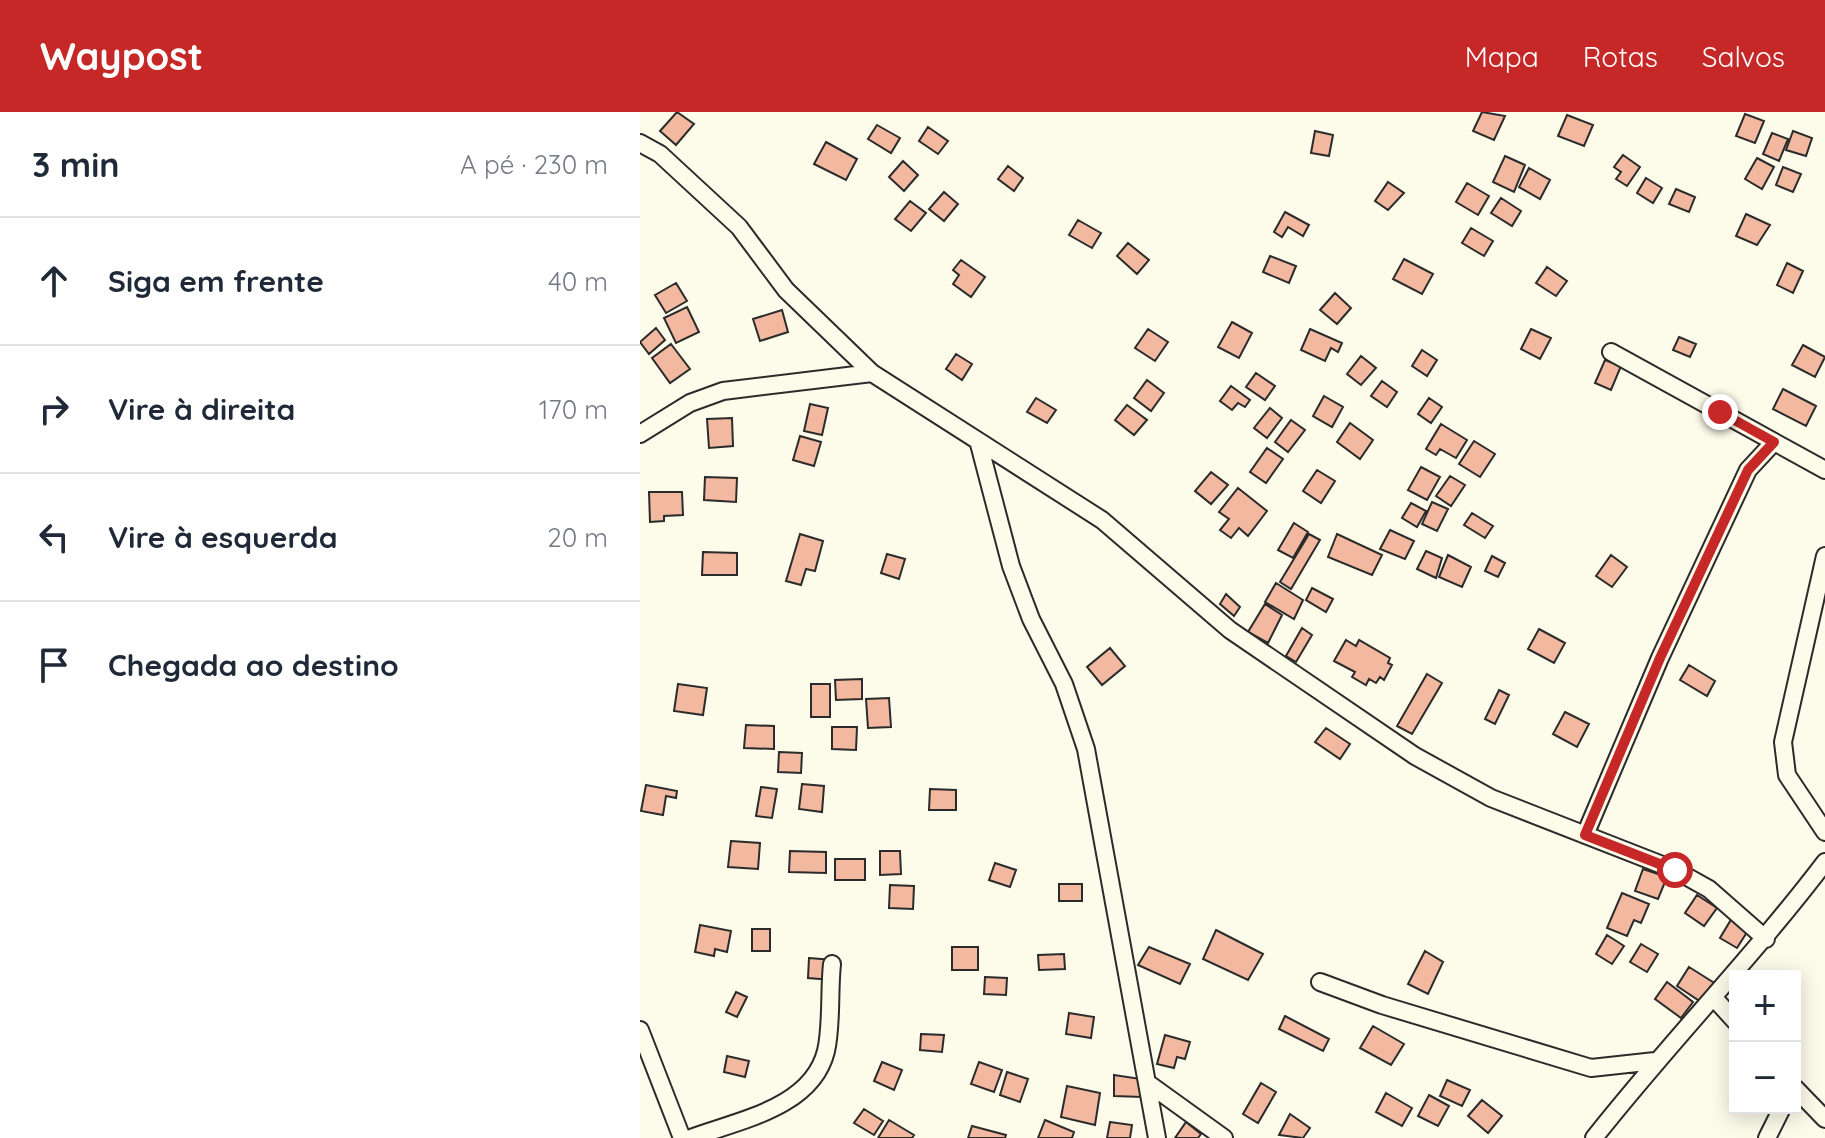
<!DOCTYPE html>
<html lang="pt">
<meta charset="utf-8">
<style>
:root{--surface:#fff;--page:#f6f6f7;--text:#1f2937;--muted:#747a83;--line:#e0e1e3;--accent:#c62828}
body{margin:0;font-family:Quicksand,sans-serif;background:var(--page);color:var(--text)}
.controls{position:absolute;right:24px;bottom:24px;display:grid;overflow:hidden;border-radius:0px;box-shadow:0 4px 20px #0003}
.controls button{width:72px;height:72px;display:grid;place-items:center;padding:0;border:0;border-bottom:2px solid var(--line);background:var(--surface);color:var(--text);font:40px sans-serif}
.stop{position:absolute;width:24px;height:24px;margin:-18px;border:6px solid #c62828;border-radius:50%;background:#fff}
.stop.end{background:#c62828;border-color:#fff;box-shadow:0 2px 8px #0008}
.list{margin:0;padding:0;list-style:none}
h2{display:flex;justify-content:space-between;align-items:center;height:104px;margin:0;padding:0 32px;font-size:34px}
h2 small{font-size:26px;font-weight:400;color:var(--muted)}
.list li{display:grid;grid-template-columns:52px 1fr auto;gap:24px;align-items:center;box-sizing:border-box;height:128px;padding:0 32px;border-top:2px solid var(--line)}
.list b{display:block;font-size:30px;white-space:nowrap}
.list em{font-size:26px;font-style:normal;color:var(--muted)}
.icon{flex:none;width:44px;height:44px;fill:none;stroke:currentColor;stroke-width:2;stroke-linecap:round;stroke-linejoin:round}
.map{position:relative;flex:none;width:1185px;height:1026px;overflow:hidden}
header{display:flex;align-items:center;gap:48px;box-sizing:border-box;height:112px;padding:0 40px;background:var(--accent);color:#fff}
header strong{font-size:38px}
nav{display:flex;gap:44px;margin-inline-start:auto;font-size:28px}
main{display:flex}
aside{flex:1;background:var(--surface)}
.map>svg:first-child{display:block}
.building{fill:#f2b8a0;stroke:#2b2b2b;stroke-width:2}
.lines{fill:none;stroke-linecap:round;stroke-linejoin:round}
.street-casing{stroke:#2b2b2b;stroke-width:20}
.street{stroke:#fdfbea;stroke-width:16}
.route{stroke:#c62828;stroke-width:10}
</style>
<header>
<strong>Waypost</strong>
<nav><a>Mapa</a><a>Rotas</a><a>Salvos</a></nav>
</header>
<main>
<aside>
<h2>3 min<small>A pé · 230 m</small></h2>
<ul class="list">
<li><svg class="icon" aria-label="ahead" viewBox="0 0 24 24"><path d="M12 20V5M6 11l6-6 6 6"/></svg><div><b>Siga em frente</b></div><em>40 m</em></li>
<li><svg class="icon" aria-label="right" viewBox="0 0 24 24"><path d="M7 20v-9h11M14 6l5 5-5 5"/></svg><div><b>Vire à direita</b></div><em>170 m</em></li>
<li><svg class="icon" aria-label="left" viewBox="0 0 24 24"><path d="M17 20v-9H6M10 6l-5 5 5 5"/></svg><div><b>Vire à esquerda</b></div><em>20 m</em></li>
<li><svg class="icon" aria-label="arrive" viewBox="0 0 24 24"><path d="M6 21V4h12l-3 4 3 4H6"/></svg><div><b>Chegada ao destino</b></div></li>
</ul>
</aside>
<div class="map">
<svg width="1185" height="1026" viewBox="0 0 1185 1026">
<rect width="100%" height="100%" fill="#fdfbea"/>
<path class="building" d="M 37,0 L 54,12 L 36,33 L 20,19 Z
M 842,0 L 865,4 L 854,28 L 833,19 Z
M 1105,2 L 1124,9 L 1115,31 L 1096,24 Z
M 927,3 L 953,13 L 944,34 L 918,24 Z
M 237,13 L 260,26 L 251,41 L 228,27 Z
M 288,15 L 308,29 L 298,42 L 279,29 Z
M 675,19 L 693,23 L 689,44 L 671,41 Z
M 1153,19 L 1172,26 L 1166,44 L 1146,38 Z
M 1132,21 L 1148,27 L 1139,49 L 1123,42 Z
M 186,30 L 217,47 L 206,68 L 174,52 Z
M 983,43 L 1000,55 L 987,74 L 976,67 L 981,60 L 974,55 Z
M 865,44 L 885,53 L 874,80 L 853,70 Z
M 1117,46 L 1134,55 L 1122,77 L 1105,67 Z
M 263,49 L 278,63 L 264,79 L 249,65 Z
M 368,54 L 383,66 L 374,79 L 358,67 Z
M 1143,55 L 1161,62 L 1153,80 L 1136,73 Z
M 889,56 L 910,68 L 900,87 L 879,75 Z
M 1006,66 L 1022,76 L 1013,91 L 997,81 Z
M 748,70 L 764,81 L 748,98 L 735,89 Z
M 827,71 L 849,84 L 838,103 L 816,90 Z
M 1036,77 L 1055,85 L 1049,100 L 1029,92 Z
M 304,80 L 318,92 L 304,109 L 289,97 Z
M 861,86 L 881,99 L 872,114 L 851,101 Z
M 270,89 L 286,101 L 271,119 L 255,107 Z
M 645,100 L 669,113 L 663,124 L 648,115 L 642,125 L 634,120 Z
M 1106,102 L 1130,113 L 1117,133 L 1096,124 Z
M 438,108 L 461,121 L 452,136 L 429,123 Z
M 831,116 L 853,129 L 844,144 L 822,131 Z
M 488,131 L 509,148 L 497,162 L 477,144 Z
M 630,144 L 656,154 L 649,171 L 623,160 Z
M 764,147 L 793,162 L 782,182 L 753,167 Z
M 321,148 L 345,165 L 331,185 L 313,172 L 319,163 L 313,158 Z
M 1147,151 L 1163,159 L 1153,181 L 1137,173 Z
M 907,155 L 927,169 L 916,184 L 896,171 Z
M 36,171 L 47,189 L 26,201 L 15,183 Z
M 695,181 L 711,196 L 697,212 L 680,198 Z
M 47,195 L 59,220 L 36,231 L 24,206 Z
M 142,198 L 148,220 L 120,229 L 113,207 Z
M 592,210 L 612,221 L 599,246 L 578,235 Z
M 16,216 L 25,228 L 9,242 L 0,230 Z
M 508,217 L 528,230 L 515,249 L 495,236 Z
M 670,217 L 702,231 L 698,240 L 691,236 L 685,249 L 661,238 Z
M 891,217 L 911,226 L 900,247 L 881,237 Z
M 1039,225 L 1056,232 L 1050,245 L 1033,238 Z
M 31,232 L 50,257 L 30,271 L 12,246 Z
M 1163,233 L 1185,245 L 1175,265 L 1152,253 Z
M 782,238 L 797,248 L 787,264 L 772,254 Z
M 316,242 L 332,252 L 322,268 L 306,257 Z
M 721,244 L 736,256 L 721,273 L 707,262 Z
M 965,248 L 981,254 L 971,278 L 955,271 Z
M 616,261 L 635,274 L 625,288 L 606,275 Z
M 507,268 L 524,281 L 511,299 L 494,286 Z
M 742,269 L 757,280 L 747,295 L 731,284 Z
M 591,274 L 610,288 L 605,295 L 598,291 L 592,298 L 580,289 Z
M 1143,277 L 1176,294 L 1166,314 L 1133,297 Z
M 684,284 L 703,295 L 692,315 L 673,304 Z
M 396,286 L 416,298 L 407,311 L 387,300 Z
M 789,286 L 802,295 L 791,311 L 778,302 Z
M 170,292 L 188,296 L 182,323 L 164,319 Z
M 487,293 L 507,308 L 494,323 L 475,308 Z
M 630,296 L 642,306 L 627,326 L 614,316 Z
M 92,306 L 93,334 L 69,336 L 67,307 Z
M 651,308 L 665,318 L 648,340 L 635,330 Z
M 710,311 L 733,328 L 720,347 L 697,330 Z
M 801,312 L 827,328 L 816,346 L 800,337 L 796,343 L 786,337 Z
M 160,324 L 181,330 L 174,354 L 153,348 Z
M 834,329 L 855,342 L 840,365 L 819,352 Z
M 627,336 L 643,347 L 626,371 L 610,360 Z
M 781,355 L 800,365 L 787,388 L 768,378 Z
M 677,358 L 695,369 L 681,391 L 663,379 Z
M 571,360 L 588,373 L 571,392 L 555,379 Z
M 810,364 L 825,373 L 811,394 L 796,384 Z
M 65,365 L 97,366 L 96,390 L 64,388 Z
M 598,376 L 627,399 L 608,424 L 599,416 L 591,426 L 580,418 L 589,407 L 579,400 Z
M 9,380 L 42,380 L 43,403 L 24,404 L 24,409 L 10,410 Z
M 792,390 L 808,397 L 797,419 L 782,412 Z
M 771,391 L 786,399 L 777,415 L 762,406 Z
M 832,401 L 853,414 L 845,426 L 824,413 Z
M 654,411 L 668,420 L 653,446 L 638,438 Z
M 750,418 L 774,429 L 765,447 L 740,437 Z
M 160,422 L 183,429 L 175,459 L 166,457 L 161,473 L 146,469 Z
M 669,422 L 680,428 L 651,477 L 640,470 Z
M 697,422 L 742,443 L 732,463 L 688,445 Z
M 786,439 L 802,446 L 796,466 L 777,457 Z
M 63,440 L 97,441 L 97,463 L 62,463 Z
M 247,442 L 265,447 L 259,467 L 241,461 Z
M 808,443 L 831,455 L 822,475 L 799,465 Z
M 971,443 L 987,455 L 972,475 L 956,464 Z
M 852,444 L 865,451 L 858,465 L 845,459 Z
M 636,471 L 663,488 L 654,507 L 625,490 Z
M 672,476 L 693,487 L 686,500 L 666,488 Z
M 586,482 L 600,495 L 594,504 L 580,492 Z
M 625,492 L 642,503 L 628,531 L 608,520 Z
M 662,516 L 672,523 L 656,550 L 646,544 Z
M 899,517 L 925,531 L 914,551 L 888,537 Z
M 706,528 L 716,534 L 719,528 L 750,546 L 748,551 L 752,553 L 744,568 L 740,565 L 736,571 L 729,567 L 726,573 L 712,565 L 715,560 L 694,549 Z
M 470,536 L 485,554 L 462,573 L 447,555 Z
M 1049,553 L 1075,569 L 1067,584 L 1040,568 Z
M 787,562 L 802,571 L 772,622 L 757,614 Z
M 222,567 L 222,587 L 196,588 L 195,568 Z
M 38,572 L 67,576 L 63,603 L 34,599 Z
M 171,572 L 190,572 L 190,605 L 171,605 Z
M 859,578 L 869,583 L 855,612 L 845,607 Z
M 249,586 L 251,615 L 228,616 L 226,587 Z
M 925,600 L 949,612 L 937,635 L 913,622 Z
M 106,613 L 134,614 L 134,637 L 104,636 Z
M 192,615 L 217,615 L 216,638 L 192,637 Z
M 686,616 L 710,632 L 700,647 L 675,630 Z
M 139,640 L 162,641 L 161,661 L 138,660 Z
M 162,672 L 184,674 L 182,700 L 159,697 Z
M 6,673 L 37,679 L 36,686 L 26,684 L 23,703 L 1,699 Z
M 121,675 L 137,677 L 132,706 L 116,704 Z
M 290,677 L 316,678 L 316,698 L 289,698 Z
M 91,729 L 120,731 L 118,757 L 88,755 Z
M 150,739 L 186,740 L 186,761 L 149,760 Z
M 240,739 L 260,739 L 261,762 L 240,763 Z
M 195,747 L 225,747 L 225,768 L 195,768 Z
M 355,751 L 376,758 L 370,775 L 349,768 Z
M 1003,757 L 1027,765 L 1018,787 L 995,779 Z
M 419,772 L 442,772 L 442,789 L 419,789 Z
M 250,773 L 274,774 L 273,797 L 249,796 Z
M 982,781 L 1009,792 L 1001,811 L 994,808 L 987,824 L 967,816 Z
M 1057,783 L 1077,796 L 1064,814 L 1045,801 Z
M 1092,806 L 1109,817 L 1097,836 L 1080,826 Z
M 60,813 L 91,819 L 87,840 L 75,837 L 74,844 L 55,840 Z
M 112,817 L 130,817 L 130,839 L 112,839 Z
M 576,818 L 623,842 L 608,868 L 563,847 Z
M 967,823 L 984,834 L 972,852 L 956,842 Z
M 1001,832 L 1018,842 L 1007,860 L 990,850 Z
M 312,835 L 338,835 L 338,858 L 312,858 Z
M 509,835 L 550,852 L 540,872 L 498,853 Z
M 785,839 L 803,850 L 788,882 L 768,872 Z
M 424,842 L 425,857 L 399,858 L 398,843 Z
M 169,846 L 193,848 L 192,868 L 168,866 Z
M 1049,855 L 1076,872 L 1064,892 L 1037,874 Z
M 345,865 L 367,866 L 366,883 L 344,882 Z
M 1027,870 L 1053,890 L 1041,906 L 1015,887 Z
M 96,880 L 107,885 L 97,905 L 86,900 Z
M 429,901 L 454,905 L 451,926 L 426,922 Z
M 645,904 L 689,927 L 683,939 L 639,917 Z
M 733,914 L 764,932 L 751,953 L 720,936 Z
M 281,922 L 304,923 L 302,940 L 280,938 Z
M 525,923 L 550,930 L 545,947 L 537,945 L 534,956 L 517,952 Z
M 87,944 L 109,949 L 105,965 L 84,960 Z
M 242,950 L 262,958 L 254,978 L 234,969 Z
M 339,950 L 362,958 L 354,980 L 331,972 Z
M 367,960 L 388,967 L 380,990 L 360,983 Z
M 474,963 L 501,967 L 502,985 L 474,984 Z
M 807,968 L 830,978 L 822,994 L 800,984 Z
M 621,971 L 636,980 L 618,1011 L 603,1002 Z
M 427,974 L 460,981 L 455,1013 L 421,1005 Z
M 746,981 L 772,996 L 762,1014 L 736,1000 Z
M 789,983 L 809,994 L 798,1014 L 778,1004 Z
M 842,988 L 862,1004 L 848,1021 L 828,1004 Z
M 224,997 L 243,1009 L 234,1023 L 214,1011 Z
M 650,1002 L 670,1016 L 663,1026 L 639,1023 Z
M 249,1008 L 274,1023 L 272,1026 L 238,1026 Z
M 405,1008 L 434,1020 L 432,1026 L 398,1026 Z
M 470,1010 L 492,1013 L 490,1026 L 467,1026 Z
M 546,1010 L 561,1022 L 558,1026 L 535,1026 Z
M 332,1014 L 366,1023 L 365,1026 L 328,1026 Z"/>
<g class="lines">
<defs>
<path id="street" d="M 0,31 L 20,42 L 99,115 L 146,178 L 232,261 L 462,408 L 590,518 L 775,644 L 851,686 L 1035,758 L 1069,777 L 1126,827
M 971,240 L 1185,358
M 0,322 L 50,291 L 83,279 L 232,261
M 339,332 L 371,454 L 391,507 L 424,572 L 446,637 L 517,1026
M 1185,444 L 1143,630 L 1147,663 L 1185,720
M 945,723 L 1020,546 L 1108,358 L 1134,330
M 680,870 L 742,893 L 951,956 L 1015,949
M 1074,886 L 1095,909
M 0,918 L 42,1026
M 509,972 L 584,1026
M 1155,976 L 1185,1007
M 51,1026 C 99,1008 172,996 186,939 C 192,914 189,879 192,852
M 954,1026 C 1028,932 1112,846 1185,750
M 1127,1026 L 1142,996"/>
</defs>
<use href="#street" class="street-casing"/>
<use href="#street" class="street"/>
</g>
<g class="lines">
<path class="route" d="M 1035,758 L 945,723 L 1020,546 L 1108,358 L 1134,330 L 1080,300"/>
</g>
</svg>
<div class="controls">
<button>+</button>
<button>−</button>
</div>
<div class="stop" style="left:1035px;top:758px"></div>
<div class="stop end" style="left:1080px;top:300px"></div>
</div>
</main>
